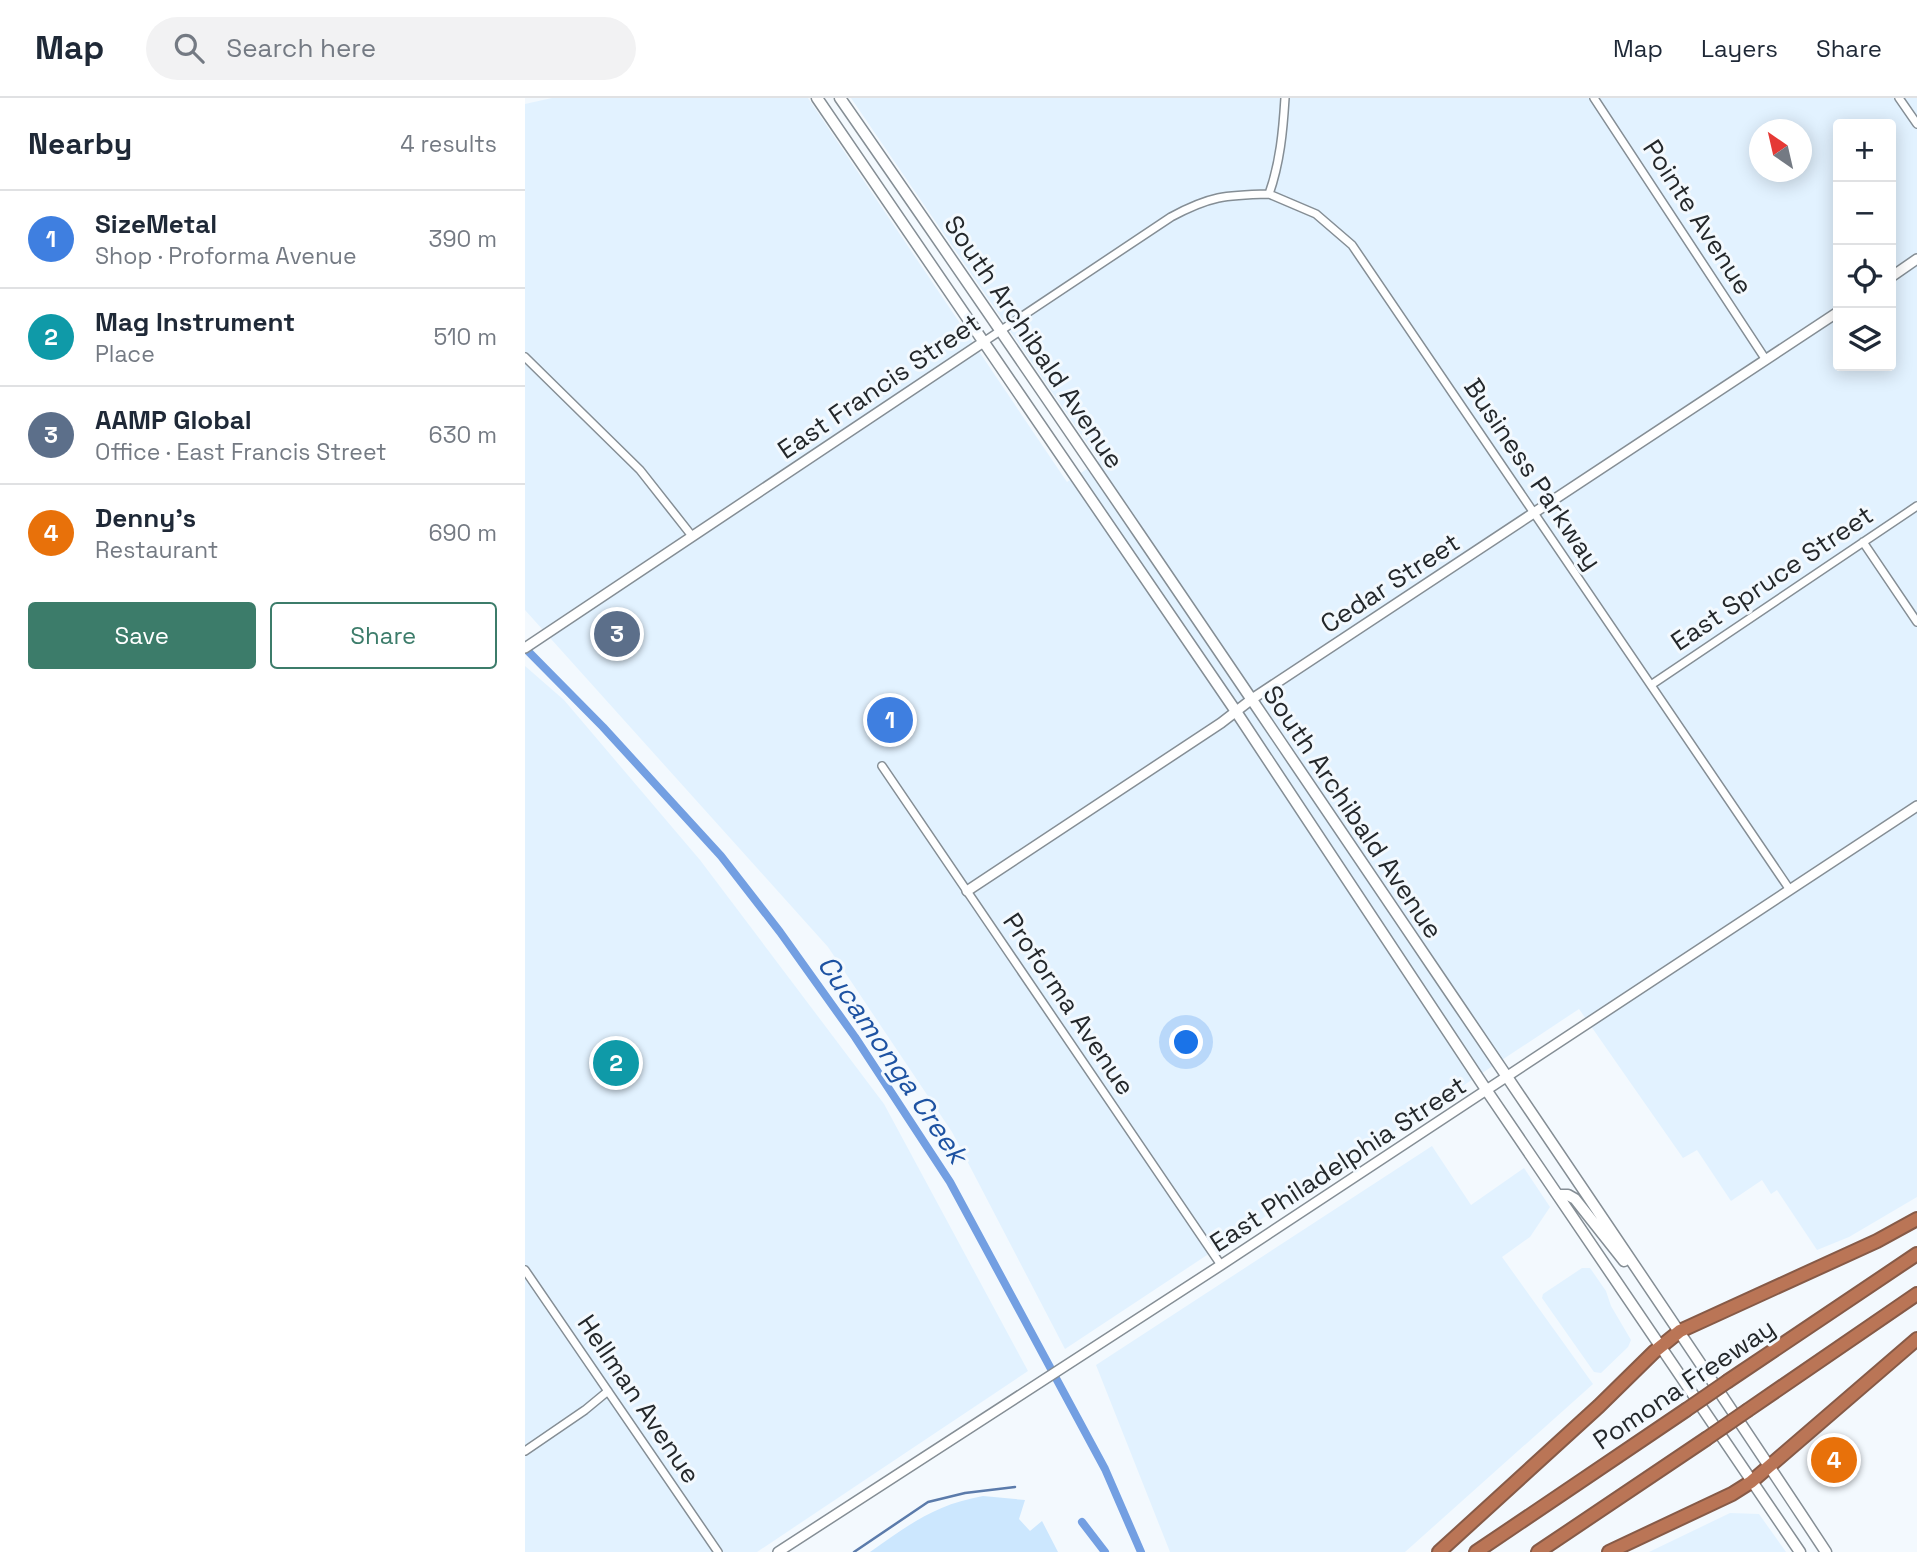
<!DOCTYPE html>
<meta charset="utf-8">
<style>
:root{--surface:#fff;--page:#f2f2f3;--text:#1f2937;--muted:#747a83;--line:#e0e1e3;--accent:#3c7c6a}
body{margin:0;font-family:"Space Grotesk",sans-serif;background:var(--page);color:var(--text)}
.controls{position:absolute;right:21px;top:21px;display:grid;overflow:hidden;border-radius:7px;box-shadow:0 4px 18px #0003}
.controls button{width:63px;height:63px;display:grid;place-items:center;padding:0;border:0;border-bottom:2px solid var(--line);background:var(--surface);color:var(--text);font:35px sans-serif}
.compass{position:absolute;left:1224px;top:21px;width:63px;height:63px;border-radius:50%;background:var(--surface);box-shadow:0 4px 18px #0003;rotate:326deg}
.you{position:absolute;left:662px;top:945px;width:24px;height:24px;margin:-18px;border:5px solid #fff;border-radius:50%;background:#1a73e8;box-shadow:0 0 0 10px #1a73e833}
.badge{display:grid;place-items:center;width:46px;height:46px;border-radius:50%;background:var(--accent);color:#fff;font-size:23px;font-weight:700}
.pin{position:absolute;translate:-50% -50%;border:4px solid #fff;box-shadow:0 2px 7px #0006}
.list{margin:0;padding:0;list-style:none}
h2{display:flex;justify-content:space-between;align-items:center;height:91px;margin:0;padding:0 28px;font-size:30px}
h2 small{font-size:23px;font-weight:400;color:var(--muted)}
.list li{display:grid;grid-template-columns:46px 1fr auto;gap:21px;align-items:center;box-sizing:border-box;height:98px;padding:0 28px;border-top:2px solid var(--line)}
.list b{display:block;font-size:26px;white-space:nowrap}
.list p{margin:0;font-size:23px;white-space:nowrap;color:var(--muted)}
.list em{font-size:23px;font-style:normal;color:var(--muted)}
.actions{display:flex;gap:14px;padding:21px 28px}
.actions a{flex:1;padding:16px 0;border:2px solid var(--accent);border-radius:7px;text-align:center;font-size:24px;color:var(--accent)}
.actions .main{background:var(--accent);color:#fff}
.icon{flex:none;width:38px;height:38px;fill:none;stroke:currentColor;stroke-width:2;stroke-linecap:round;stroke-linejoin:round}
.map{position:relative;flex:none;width:1392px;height:1454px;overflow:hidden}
header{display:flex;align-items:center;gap:42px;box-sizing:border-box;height:98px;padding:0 35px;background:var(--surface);border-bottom:2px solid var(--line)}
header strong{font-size:33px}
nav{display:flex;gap:38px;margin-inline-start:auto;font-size:24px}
.search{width:490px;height:63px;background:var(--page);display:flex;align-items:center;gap:18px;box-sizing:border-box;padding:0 24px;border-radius:38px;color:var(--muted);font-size:26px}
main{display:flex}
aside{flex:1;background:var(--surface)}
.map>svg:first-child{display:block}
.built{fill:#e2f2ff;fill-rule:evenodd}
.green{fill:#cce7fe}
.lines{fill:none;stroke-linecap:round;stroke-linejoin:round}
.stream{stroke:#5b7bab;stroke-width:2.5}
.canal{stroke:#739fe2;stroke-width:8}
.minor-casing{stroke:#858e95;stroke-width:10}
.tertiary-casing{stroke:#858e95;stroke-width:12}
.secondary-casing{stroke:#858e95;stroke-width:13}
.motorway-casing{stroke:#865a47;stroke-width:16}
.minor{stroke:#fff;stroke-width:7}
.tertiary{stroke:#fff;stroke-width:9}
.secondary{stroke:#fff;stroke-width:10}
.motorway{stroke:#ba7556;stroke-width:12}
.motorway-bridge-casing{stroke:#865a47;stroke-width:16;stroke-linecap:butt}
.motorway-bridge{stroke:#ba7556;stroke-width:12}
.labels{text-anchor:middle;stroke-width:6;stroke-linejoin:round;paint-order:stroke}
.street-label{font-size:26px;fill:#24282b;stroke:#f3f9fe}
.water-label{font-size:28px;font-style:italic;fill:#1d52a2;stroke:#f3f9fe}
</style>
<header>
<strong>Map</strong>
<div class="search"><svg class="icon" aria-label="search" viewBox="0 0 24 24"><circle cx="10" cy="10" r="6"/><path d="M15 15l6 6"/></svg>Search here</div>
<nav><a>Map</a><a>Layers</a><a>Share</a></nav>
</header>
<main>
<aside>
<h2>Nearby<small>4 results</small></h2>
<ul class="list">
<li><span class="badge" style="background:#3f7fe0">1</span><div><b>SizeMetal</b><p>Shop · Proforma Avenue</p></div><em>390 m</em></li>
<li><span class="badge" style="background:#0f9aa8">2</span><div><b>Mag Instrument</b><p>Place</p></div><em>510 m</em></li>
<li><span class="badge" style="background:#5c6f8a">3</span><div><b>AAMP Global</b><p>Office · East Francis Street</p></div><em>630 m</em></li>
<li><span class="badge" style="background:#e8710a">4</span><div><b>Denny's</b><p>Restaurant</p></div><em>690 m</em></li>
</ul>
<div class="actions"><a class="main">Save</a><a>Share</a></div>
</aside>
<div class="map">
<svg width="1392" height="1454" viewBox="0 0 1392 1454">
<rect width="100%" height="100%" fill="#f3f9fe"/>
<path class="built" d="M 27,0 L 283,0 L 542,384 L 574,363 L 326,0 L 1392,0 L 1392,1099 L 1324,1139 L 1292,1152 L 1252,1092 L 1246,1096 L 1237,1082 L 1206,1103 L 1172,1052 L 1158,1060 L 1054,911 L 540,1251 L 427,1034 L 303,849 L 0,512 L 0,6 ZM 1313,26 L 1366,26 L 1366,268 L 1313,268 ZM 1234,32 L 1276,32 L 1276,74 L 1234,74 Z
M 0,568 L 39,602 L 175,762 L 359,1006 L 503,1273 L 232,1454 L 0,1454 Z
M 907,1048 L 946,1107 L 999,1070 L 1025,1109 L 1005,1139 L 977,1159 L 1068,1286 L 880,1454 L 645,1454 L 571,1267 Z
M 1057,1170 L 1065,1170 L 1081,1193 L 1086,1208 L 1106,1242 L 1103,1249 L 1076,1275 L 1069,1274 L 1017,1200 L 1018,1196 Z
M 1205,1415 L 1234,1416 L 1261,1454 L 1124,1454 Z"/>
<path class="green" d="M 458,1398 L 500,1402 L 494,1421 L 505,1433 L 517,1423 L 533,1454 L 345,1454 C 385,1426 409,1407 458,1398 Z"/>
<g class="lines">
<path class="stream" d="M 329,1454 L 403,1404 L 440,1395 L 490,1389"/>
<path class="canal" d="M 0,550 L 78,629 L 196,758 L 255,834 L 330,939 L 425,1084 L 580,1371 L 616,1454
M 557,1424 L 580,1454"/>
<defs>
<path id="minor" d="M 760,0 C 758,33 755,65 744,96 L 791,116 L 827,147 L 1265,792
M 1069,0 L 1241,262
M 1374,0 L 1392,26
M 460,243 L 646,119 C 685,98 700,97 744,96
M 0,259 L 115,372 L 167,438
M 1338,444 L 1392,524
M 1126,587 L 1392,408
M 357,668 L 696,1167
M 0,1172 L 193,1454
M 0,1353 L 60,1312 L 83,1293"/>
<path id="tertiary" d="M 1366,179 L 1392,161
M 0,550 L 460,243
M 442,793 L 696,625 L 727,601 L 1313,214
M 253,1454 L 696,1167 L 1392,708"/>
<path id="secondary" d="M 292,0 L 710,612 L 962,993 L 1275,1454
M 315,0 C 515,288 711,578 907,868 C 1039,1063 1171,1257 1301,1454
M 1033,1097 L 1043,1097 L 1050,1101 L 1099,1163"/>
<path id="motorway" d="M 1203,1283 L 1392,1156
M 1223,1312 L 1392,1196
M 914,1454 L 1074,1308 L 1129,1254 L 1155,1233 L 1352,1143 L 1392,1121
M 951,1454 L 1161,1312
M 1013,1454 L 1181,1341
M 1084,1454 L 1207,1396 L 1226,1384 L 1392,1241"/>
</defs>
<use href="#minor" class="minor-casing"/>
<use href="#tertiary" class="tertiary-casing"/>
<use href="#secondary" class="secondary-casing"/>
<use href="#motorway" class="motorway-casing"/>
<use href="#minor" class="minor"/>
<use href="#tertiary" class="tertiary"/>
<use href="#secondary" class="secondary"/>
<use href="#motorway" class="motorway"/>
<defs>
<path id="motorway-bridge" d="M 1161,1312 L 1203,1283
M 1181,1341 L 1223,1312"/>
</defs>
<use href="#motorway-bridge" class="motorway-bridge-casing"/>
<use href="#motorway-bridge" class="motorway-bridge"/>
</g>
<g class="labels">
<g class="street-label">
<text transform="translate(1173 119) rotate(57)" y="9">Pointe Avenue</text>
<text transform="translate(509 244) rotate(56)" y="9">South Archibald Avenue</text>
<text transform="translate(354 288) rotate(-34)" y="9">East Francis Street</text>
<text transform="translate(1008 376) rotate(56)" y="9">Business Parkway</text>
<text transform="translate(1247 480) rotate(-34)" y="9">East Spruce Street</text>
<text transform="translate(865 485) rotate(-33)" y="9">Cedar Street</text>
<text transform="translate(828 714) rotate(56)" y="9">South Archibald Avenue</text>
<text transform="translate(544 906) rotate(56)" y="9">Proforma Avenue</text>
<text transform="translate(813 1066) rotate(-33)" y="9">East Philadelphia Street</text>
<text transform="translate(1159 1286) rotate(-34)" y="9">Pomona Freeway</text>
<text transform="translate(114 1301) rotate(56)" y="9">Hellman Avenue</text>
</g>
<g class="water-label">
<text transform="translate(368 961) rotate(56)" y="10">Cucamonga Creek</text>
</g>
</g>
</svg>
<div class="controls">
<button>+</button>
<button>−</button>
<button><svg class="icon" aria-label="locate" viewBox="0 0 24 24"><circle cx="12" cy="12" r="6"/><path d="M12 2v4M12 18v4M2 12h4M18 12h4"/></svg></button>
<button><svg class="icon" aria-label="layers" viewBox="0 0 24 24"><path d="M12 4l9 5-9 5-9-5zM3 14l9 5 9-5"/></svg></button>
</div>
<svg class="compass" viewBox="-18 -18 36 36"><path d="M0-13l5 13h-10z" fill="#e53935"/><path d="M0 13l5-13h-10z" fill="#747a83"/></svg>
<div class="you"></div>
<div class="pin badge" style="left:365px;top:622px;background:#3f7fe0">1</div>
<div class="pin badge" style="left:91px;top:965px;background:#0f9aa8">2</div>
<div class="pin badge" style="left:92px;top:536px;background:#5c6f8a">3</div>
<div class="pin badge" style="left:1309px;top:1362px;background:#e8710a">4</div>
</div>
</main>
